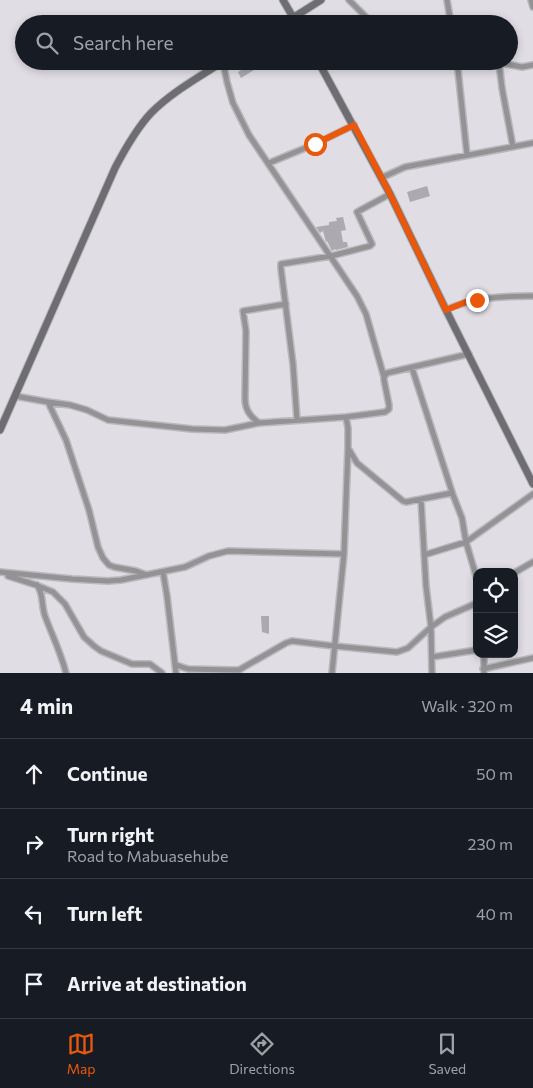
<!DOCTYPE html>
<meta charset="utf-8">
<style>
:root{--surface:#171b24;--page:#20242c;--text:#f1f3f6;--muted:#9ea1a6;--line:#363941;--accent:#ea580c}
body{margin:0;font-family:Commissioner,sans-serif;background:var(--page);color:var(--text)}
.controls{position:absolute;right:15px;bottom:15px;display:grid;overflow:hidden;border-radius:10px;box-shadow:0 2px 8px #0003}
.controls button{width:45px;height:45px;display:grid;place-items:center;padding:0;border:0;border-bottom:1px solid var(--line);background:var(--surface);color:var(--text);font:25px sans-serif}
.stop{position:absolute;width:15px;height:15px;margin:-11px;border:4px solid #ea580c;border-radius:50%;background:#fff}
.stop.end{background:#ea580c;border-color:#fff;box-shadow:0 1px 5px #0008}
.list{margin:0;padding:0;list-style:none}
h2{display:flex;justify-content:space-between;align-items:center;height:65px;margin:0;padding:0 20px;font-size:21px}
h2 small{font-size:16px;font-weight:400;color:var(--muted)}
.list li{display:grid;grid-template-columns:32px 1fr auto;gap:15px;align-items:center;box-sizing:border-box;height:70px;padding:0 20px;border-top:1px solid var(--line)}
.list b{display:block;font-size:19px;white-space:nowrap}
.list p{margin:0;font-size:16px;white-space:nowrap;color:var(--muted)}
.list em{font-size:16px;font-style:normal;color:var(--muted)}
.icon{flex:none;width:28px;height:28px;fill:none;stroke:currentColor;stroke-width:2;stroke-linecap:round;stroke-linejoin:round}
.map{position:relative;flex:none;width:533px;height:673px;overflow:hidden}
.search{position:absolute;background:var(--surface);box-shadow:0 2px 8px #0003;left:15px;right:15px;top:15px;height:55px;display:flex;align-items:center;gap:12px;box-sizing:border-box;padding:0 18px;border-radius:28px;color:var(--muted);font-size:19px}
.sheet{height:345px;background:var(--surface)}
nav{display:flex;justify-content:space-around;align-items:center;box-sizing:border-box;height:70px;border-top:1px solid var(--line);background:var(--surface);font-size:14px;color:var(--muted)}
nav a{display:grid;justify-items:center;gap:2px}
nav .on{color:var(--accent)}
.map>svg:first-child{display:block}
.building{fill:#aca9b0}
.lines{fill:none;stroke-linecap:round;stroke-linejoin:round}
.street-casing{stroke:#bab8be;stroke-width:8}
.secondary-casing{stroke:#bab8be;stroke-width:9}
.street{stroke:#939294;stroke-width:5}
.secondary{stroke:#6e6d71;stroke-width:7}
.route{stroke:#ea580c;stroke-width:6}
</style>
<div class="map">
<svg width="533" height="673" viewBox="0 0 533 673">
<rect width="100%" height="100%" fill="#e0dde4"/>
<path class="building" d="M 256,61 L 259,67 L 241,78 L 238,72 Z
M 427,186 L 430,196 L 410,202 L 407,192 Z
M 343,217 L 346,230 L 341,231 L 343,242 L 347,242 L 348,247 L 336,250 L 335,249 L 332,251 L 327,241 L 326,242 L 323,231 L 320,233 L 316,227 L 329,225 L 329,222 L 337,221 L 336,218 Z
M 261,616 L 269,616 L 269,634 L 262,632 Z"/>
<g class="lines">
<defs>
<path id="street" d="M 349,0 L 367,18 L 377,24
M 447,0 L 451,24
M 531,0 L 533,7
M 457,61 L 467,155
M 490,61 L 522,67 L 533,65
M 223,62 L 227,82 L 233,103 L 249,135 L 357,296 L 366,314 L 384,377
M 499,63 L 502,88 L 513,147
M 269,163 L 315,144 L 354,125
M 381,178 L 405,167 L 533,143
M 286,304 L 243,311 L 246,331 L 245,398 C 245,410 250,416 259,423 L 346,417 L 385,412 L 389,409 L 389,405 L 384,380 L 384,377 L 387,373 L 469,354
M 446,310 C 472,297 504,296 533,296
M 412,368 L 453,495 L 462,518 L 466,542 L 477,579
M 15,396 L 48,402 L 70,405 L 87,410 L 108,420 L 192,429 L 225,430 L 259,423
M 48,402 L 66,440 L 89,510 L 98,547 L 103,558 L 109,565 L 114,567 L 136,571 L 147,575
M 297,420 L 293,364 L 281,269 L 281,264 L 331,256 L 370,246 L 372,244 L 357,212 L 390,194
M 348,448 L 357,463 L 403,501 L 406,502 L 452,493
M 421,499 L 426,586 L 431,627 L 432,673
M 424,555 L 466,542 L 533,494
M 0,572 L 72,579 L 108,581 L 121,580 L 185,567 L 209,556 L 228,551 L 344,554
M 163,572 L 167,596 L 176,673
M 514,573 L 533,562
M 8,576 L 36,585 L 53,592 L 65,604 L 84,637 L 94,646 L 101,651 L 132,664 L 150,664 L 162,673
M 37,585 C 44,594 41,605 45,616 C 52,635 61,653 66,673
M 432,657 L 477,650
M 175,664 L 179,666 L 188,669 L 231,670 L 239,670 L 286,643 L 292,641 L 334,646 L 397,652 L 408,648 L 431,627 L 445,617 L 477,603
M 483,669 L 533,658
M 332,673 L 344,554 L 348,448 L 348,428 L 346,417
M 484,673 L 484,654"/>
<path id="secondary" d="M 283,0 L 297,24
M 283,24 L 321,0
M 318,61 L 390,194 L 446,310 L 533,484
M 0,430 L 115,168 C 125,149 136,129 151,113 C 172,92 199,77 224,61"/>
</defs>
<use href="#street" class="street-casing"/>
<use href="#secondary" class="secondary-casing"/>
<use href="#street" class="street"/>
<use href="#secondary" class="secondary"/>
</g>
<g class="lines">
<path class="route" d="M 315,144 L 354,125 L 390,194 L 446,310 L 466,302 L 477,300"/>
</g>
</svg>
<div class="controls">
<button><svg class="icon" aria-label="locate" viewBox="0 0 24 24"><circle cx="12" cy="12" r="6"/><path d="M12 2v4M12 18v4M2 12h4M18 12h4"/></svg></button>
<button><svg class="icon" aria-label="layers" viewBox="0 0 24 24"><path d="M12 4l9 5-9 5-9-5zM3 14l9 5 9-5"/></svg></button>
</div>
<div class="stop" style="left:315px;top:144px"></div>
<div class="stop end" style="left:477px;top:300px"></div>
<div class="search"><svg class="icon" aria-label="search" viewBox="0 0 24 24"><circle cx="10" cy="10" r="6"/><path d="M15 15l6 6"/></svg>Search here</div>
</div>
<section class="sheet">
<h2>4 min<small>Walk · 320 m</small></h2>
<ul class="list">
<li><svg class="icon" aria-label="ahead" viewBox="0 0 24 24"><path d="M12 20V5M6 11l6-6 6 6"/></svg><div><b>Continue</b></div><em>50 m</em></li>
<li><svg class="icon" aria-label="right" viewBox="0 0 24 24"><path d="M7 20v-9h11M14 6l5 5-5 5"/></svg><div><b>Turn right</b><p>Road to Mabuasehube</p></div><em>230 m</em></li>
<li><svg class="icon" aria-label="left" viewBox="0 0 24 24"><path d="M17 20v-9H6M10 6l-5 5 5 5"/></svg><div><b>Turn left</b></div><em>40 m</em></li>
<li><svg class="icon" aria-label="arrive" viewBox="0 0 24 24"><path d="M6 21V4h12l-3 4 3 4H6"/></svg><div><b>Arrive at destination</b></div></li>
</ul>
</section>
<nav>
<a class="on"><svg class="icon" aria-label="map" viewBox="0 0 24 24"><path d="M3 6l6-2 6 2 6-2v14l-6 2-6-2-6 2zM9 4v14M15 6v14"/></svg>Map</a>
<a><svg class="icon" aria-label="directions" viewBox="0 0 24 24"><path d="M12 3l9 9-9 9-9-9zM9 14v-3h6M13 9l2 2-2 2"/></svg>Directions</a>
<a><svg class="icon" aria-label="saved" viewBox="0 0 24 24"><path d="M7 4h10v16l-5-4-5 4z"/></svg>Saved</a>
</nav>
